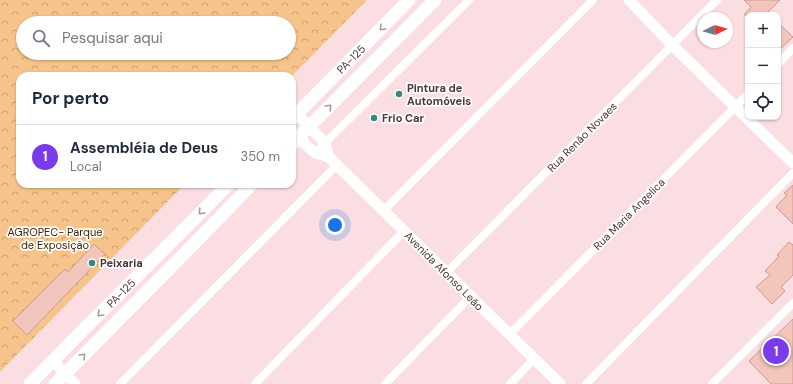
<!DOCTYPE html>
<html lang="pt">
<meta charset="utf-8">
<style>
:root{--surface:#fff;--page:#f6f6f7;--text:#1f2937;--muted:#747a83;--line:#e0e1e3;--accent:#7c3aed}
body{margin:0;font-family:"DM Sans",sans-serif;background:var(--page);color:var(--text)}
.controls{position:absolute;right:12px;top:12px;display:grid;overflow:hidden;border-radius:8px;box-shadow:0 1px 3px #0004}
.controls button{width:36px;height:36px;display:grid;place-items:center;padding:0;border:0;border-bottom:1px solid var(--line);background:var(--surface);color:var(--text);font:20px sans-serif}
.compass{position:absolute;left:697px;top:12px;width:36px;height:36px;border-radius:50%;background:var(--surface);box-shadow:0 1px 3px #0004;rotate:85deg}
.you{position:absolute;left:335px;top:225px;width:14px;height:14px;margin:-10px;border:3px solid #fff;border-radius:50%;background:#1a73e8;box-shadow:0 0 0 6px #1a73e833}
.badge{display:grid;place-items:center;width:26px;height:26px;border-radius:50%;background:var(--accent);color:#fff;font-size:13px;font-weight:700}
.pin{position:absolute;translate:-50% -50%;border:2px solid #fff;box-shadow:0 1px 4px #0006}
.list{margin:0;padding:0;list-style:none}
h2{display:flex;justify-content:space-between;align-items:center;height:52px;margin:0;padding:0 16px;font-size:17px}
h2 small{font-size:13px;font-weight:400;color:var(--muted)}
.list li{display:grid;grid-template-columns:26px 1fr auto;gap:12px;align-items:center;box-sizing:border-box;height:64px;padding:0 16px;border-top:1px solid var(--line)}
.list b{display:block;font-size:15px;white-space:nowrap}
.list p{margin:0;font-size:13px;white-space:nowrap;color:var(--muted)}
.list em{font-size:13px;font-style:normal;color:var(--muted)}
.icon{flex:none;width:22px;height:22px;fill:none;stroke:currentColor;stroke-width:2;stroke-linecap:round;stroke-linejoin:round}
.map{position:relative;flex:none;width:793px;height:384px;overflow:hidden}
.search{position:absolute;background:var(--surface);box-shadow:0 1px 3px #0004;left:16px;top:16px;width:280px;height:44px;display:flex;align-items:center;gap:10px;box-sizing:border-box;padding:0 14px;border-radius:22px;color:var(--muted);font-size:15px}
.panel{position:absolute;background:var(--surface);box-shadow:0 1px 3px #0004;left:16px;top:72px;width:280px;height:116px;border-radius:12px}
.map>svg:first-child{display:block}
.forest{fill:url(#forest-crowns);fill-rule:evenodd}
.building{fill:#f2c5bd;stroke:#d6978c}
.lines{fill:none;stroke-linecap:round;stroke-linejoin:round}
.minor{stroke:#fff;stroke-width:8}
.tertiary{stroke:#fff;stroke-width:11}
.primary{stroke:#fff;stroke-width:13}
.oneway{stroke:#a79a9c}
.poi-dot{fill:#3d8580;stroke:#fff;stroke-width:1.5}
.labels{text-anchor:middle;stroke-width:3.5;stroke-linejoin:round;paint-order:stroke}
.street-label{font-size:11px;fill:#4f3438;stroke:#fff}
.poi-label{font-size:11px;font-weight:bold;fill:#4f3438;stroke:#fff;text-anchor:start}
.park-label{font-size:11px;fill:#3e2300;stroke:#fff}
</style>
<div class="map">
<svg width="793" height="384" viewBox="0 0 793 384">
<defs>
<pattern id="forest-crowns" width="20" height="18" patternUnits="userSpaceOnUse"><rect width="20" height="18" fill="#f6c48a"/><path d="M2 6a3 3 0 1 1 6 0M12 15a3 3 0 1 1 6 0" fill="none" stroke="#caa072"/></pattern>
</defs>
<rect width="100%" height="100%" fill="#fadee1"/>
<path class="forest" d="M 0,0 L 367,0 L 292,76 L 20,76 L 20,184 L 185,184 L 0,372 ZM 23,23 L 289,23 L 289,53 L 23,53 Z"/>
<path class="building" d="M 744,0 L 780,0 L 765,15 L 744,15 L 751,7 Z
M 778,23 L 793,37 L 778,51 Z
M 793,185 L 793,224 L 776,207 L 787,195 L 784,193 Z
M 789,242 L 793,245 L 793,275 L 781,287 L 785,291 L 772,304 L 756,287 L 770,275 L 765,271 L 779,256 L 777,255 Z
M 94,244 L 105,254 L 27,335 L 13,321 L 65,269 L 68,272 Z
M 793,319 L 793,384 L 771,384 L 749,361 Z"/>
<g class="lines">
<path class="minor" d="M 778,64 L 793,48
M 321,147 L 469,0
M 383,211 L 593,0
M 446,273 L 717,0
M 509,335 L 748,94
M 120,384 L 337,165
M 255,384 L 404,231
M 385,384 L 470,297
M 510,384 L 534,359
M 586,384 L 793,173
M 712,384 L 793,303"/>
<path class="tertiary" d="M 629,0 L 673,46 L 793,163
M 297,114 L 325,143 L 329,157 L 337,165 L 560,384
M 292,132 L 315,153 L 329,157
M 52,360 L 75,384"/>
<path class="primary" d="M 292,119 L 409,0
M 292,144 L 435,0
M 30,384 C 95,317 163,251 229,184
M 55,384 L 180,258 L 252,184"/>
</g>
<defs><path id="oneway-chevron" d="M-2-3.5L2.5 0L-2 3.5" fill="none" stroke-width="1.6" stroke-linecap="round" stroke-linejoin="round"/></defs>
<g class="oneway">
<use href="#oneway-chevron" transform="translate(382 28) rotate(135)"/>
<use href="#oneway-chevron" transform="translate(329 107) rotate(-45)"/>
<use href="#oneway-chevron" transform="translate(201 212) rotate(134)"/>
<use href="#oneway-chevron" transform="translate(100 314) rotate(135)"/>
<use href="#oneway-chevron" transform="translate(83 356) rotate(-45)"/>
</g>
<g class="poi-dot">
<circle cx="399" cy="94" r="4"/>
<circle cx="374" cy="118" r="4"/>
<circle cx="92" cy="263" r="4"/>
</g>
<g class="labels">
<g class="street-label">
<text transform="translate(351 59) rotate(-45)" y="4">PA-125</text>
<text transform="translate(582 137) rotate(-45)" y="4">Rua Renão Novaes</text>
<text transform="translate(629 214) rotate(-45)" y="4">Rua Maria Angelica</text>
<text transform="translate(444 271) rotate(45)" y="4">Avenida Afonso Leão</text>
<text transform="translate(121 293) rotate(-45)" y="4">PA-125</text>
</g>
<g class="poi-label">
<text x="407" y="92">Pintura de<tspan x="407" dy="13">Automóveis</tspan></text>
<text x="382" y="122">Frio Car</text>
<text x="100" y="267">Peixaria</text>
</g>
<g class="park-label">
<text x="55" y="236">AGROPEC- Parque<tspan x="55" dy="13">de Exposição</tspan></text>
</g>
</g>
</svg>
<div class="controls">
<button>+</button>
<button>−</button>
<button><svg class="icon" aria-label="locate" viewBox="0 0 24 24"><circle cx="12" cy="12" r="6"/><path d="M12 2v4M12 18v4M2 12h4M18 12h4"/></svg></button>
</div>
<svg class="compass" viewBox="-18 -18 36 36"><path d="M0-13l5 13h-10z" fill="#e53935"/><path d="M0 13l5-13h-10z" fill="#747a83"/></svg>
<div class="you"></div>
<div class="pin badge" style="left:776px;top:351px">1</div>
<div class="search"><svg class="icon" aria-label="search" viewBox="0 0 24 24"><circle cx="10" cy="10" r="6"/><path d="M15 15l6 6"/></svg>Pesquisar aqui</div>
<section class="panel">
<h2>Por perto<small></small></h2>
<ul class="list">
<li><span class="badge">1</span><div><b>Assembléia de Deus</b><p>Local</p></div><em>350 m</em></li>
</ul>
</section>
</div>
